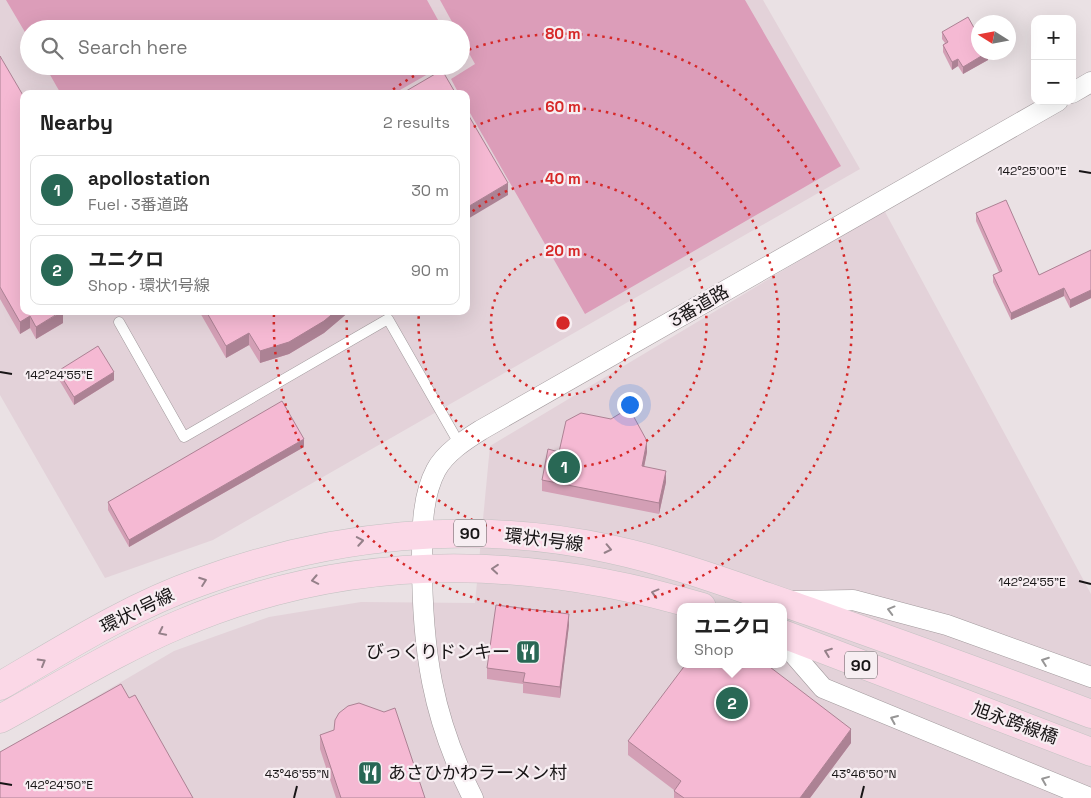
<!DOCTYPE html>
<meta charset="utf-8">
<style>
:root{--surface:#fff;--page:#f6f6f6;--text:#222;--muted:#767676;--line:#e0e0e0;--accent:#296855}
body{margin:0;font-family:"Space Grotesk","Noto Sans JP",sans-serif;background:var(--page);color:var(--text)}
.controls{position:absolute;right:15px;top:15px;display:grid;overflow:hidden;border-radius:10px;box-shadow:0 5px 20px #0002}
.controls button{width:45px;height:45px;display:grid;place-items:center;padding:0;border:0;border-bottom:1px solid var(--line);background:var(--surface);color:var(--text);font:25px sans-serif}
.compass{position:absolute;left:971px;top:15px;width:45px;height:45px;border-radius:50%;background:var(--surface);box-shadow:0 5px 20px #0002;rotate:281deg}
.you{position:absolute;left:629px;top:404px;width:18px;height:18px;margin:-12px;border:4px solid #fff;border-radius:50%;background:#1a73e8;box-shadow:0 0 0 8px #1a73e833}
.badge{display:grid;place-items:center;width:32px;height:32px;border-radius:50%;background:var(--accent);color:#fff;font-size:16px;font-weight:700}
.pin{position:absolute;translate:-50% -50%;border:2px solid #fff;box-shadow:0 1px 5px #0006}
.popup{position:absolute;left:677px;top:603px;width:110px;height:65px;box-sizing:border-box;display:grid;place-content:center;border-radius:10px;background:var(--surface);filter:drop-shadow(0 1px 4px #0005);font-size:16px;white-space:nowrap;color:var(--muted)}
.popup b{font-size:19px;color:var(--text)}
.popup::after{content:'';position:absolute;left:50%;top:100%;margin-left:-10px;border:10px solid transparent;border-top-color:var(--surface)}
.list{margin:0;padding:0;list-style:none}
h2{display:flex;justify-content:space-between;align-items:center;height:65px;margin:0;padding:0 20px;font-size:21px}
h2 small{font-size:16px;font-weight:400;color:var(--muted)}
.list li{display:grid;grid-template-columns:32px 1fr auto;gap:15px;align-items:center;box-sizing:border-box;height:70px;margin:0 10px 10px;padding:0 10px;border:1px solid var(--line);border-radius:10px}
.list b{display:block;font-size:19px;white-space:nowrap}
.list p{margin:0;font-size:16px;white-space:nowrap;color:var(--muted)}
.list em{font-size:16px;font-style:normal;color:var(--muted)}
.icon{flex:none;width:28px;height:28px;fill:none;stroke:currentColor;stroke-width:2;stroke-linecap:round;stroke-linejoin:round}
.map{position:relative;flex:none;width:1091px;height:798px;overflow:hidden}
.search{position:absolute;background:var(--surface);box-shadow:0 5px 20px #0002;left:20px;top:20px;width:450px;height:55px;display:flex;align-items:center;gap:12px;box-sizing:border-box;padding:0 18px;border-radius:28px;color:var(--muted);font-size:19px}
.panel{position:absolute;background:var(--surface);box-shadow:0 5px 20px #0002;left:20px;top:90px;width:450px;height:225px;border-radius:10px}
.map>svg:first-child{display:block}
.built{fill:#e3d2d9;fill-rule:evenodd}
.green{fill:#dc9db9}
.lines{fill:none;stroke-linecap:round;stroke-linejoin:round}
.lane-casing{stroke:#a1999c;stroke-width:11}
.street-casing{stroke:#a1999c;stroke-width:21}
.primary-casing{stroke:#c3c2c2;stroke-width:29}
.lane{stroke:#fff;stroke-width:10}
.street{stroke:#fff;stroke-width:20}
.primary{stroke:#fbd8e7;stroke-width:28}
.wall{fill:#d39fb5}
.shaded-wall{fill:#ac8294}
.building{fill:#f5b9d3;stroke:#ac8294}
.oneway{stroke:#958089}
.oneway2{stroke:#979696}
.ticks{fill:none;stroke:#181516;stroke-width:2}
.ring{fill:none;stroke:#d62828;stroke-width:2.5;stroke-dasharray:2.5 5}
.labels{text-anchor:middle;stroke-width:4.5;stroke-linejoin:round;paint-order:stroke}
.shield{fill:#f7eef2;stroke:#5b5658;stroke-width:1}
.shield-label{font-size:16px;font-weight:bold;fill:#181516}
.street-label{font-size:18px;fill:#181516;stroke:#f7eef2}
.poi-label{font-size:18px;fill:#181516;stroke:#f7eef2;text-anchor:end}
.ticks-label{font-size:12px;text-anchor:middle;fill:#181516;stroke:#f7eef2;stroke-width:4.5;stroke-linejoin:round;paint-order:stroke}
.centre{fill:#d62828;stroke:#f7eef2;stroke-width:2.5}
.ring-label{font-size:15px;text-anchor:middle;font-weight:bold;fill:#d62828;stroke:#f7eef2;stroke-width:4.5;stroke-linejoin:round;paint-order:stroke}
</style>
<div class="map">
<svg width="1091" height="798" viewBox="0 0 1091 798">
<rect width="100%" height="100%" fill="#eae1e4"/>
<path class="built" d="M 0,0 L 763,0 L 860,169 L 213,540 L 105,578 L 0,395 ZM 29,29 L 461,29 L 461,66 L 29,66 ZM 24,94 L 466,94 L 466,311 L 24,311 Z
M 884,210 L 1091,594 L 1091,798 L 0,798 L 0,753 L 174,651 L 269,617 L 361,602 L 475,603 L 490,446 ZM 681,607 L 783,607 L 783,664 L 681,664 Z"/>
<path class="green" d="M 6,0 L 427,0 L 443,29 L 29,29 L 29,39 Z
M 440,0 L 745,0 L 841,166 L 585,314 L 466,106 L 466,94 L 459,94 L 451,79 L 475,64 L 461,39 L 461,29 L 456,29 Z
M 45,66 L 442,66 L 393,94 L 61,94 Z"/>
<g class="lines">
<defs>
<path id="lane" d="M 119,322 L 184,437 L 388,319 L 460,445"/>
<path id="street" d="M 1072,93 L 1091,82
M 793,601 L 853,600 L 947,625 L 1091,677
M 783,642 L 823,688 L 1090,798
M 473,798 C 432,718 422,649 422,560 C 422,531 422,496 436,470 C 445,453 465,440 481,430 L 1058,101"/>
<path id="primary" d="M 783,634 L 1091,752
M 0,686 C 65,648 129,607 200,582 C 331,534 472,519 610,549 C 680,564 746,590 814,613 C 907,646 999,679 1091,714
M 0,719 C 59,687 118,650 180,624 C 351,551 526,554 702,607"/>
</defs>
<use href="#lane" class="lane-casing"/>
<use href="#street" class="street-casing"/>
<use href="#primary" class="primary-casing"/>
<use href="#lane" class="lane"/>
<use href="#street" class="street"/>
<use href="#primary" class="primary"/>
</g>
<path class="wall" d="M 942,32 L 988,60 L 963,74 L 958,66 L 952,70 L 943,52 L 943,45 L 945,43 L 942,39 Z
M 0,56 L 24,311 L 63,323 L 36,339 L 30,328 L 20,334 L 0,299 Z
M 976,213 L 1039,275 L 1091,250 L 1091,298 L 1070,308 L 1064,296 L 1011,320 L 993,282 L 993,275 L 999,272 L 976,221 Z
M 199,311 L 350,311 L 324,333 L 289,354 L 260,363 L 249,345 L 226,358 Z
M 58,371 L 114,380 L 74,405 L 58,378 Z
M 304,447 L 129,547 L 108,510 L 108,502 Z
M 559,452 L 647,452 L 644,467 L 666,482 L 659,514 L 542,491 L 542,480 Z
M 569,625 L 560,698 L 523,693 L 523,684 L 487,679 L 487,668 Z
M 320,735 L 425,798 L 336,798 L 320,749 Z
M 628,741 L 851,743 L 810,798 L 674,798 L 674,790 L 628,755 Z"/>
<path class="shaded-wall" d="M 988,52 L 988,60 L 963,74 L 963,67 Z
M 958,59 L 958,66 L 952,70 L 952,62 Z
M 508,183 L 508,195 L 466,220 L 466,208 Z
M 1064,288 L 1064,296 L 1011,320 L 1011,313 Z
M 1091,290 L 1091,298 L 1070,308 L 1070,300 Z
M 63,311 L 63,323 L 36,339 L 36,327 Z
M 336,311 L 350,311 L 324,333 L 289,354 L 260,363 L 260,351 Z
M 30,316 L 30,328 L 20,334 L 20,322 Z
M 249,333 L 249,345 L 226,358 L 226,346 Z
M 114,372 L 114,380 L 74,405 L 74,397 Z
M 304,439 L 304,447 L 129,547 L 129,540 Z
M 647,441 L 647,452 L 642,477 L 642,466 Z
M 666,471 L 666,482 L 659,514 L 659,503 Z
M 569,614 L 569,625 L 560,698 L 560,687 Z
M 851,729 L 851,743 L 810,798 L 800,798 Z"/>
<path class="building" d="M 968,17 L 978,35 L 978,52 L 988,52 L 963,67 L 958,59 L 952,62 L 943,45 L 948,42 L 942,32 Z
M 0,56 L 24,97 L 24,311 L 62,311 L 36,327 L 30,316 L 20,322 L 0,287 Z
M 442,70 L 456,94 L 401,94 Z
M 466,111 L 508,183 L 466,208 Z
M 1006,200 L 1039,275 L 1091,250 L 1091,290 L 1070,300 L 1064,288 L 1011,313 L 993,275 L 1002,271 L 976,213 Z
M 206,311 L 336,311 L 324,321 L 289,342 L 260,351 L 249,333 L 226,346 Z
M 98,346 L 114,372 L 74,397 L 58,371 Z
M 282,401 L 304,439 L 129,540 L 108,502 Z
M 629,408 L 647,441 L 642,466 L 666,471 L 659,503 L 542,480 L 548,449 L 559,452 L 566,421 L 581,413 L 611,419 Z
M 496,605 L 569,614 L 560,687 L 523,682 L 525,673 L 487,668 Z
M 686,664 L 754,664 L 757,667 L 759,664 L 766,664 L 851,729 L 800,798 L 684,798 L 674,791 L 681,781 L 628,741 Z
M 121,684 L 129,698 L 135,695 L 193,798 L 0,798 L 0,752 Z
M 359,703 L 384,712 L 395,708 L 425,798 L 341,798 L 320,735 L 334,730 L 335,720 L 339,713 L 348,706 Z"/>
<defs><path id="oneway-chevron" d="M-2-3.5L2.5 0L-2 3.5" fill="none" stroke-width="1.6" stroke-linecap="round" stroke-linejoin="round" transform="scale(1.25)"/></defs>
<g class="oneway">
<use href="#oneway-chevron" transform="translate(360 541) rotate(-10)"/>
<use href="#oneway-chevron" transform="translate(608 549) rotate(12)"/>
<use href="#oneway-chevron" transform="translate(495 569) rotate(-175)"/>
<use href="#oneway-chevron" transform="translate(315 580) rotate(169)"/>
<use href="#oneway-chevron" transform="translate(203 581) rotate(-20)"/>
<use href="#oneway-chevron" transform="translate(655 593) rotate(-165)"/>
<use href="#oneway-chevron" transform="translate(162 632) rotate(154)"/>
<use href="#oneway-chevron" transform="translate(828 652) rotate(-159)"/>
<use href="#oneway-chevron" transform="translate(42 662) rotate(-30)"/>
</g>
<g class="oneway2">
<use href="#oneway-chevron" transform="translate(891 610) rotate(-165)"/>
<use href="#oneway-chevron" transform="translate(1045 661) rotate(-160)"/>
<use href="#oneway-chevron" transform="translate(894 719) rotate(-157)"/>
<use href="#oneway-chevron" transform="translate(1045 780) rotate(-158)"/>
</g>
<path class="ticks" d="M 1079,171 L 1091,173M 0,372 L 12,374M 1079,581 L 1091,584M 0,783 L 12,785M 294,798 L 297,786M 861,798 L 864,786"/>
<g class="ring">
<circle cx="563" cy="323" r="72"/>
<path d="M467 216A144 144 0 1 1 419 312"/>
<path d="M467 130A216 216 0 1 1 347 312"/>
<path d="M387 94A289 289 0 0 1 430 67M462 52A289 289 0 1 1 274 313"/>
</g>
<defs>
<symbol id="restaurant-square" viewBox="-11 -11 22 22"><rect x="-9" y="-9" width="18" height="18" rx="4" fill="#296855" stroke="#f7eef2"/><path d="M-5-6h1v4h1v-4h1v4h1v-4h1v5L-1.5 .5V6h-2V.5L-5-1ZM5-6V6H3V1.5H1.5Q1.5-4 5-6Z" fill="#fff"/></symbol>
</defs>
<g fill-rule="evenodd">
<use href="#restaurant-square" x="514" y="638" width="28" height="28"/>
<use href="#restaurant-square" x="356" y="759" width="28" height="28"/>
</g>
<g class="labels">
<g class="shield">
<rect x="454" y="519.5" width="32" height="27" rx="4"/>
<rect x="845" y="651.5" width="32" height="27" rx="4"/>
</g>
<g class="shield-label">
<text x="470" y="539">90</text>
<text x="861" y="671">90</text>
</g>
<g class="street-label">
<text transform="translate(699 306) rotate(-30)" y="6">3番道路</text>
<text transform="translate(544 540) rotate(7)" y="6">環状1号線</text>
<text transform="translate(137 611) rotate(-26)" y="6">環状1号線</text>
<text transform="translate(1015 723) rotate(20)" y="6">旭永跨線橋</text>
</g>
<g class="poi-label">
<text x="510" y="658">びっくりドンキー</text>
<text x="388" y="779" text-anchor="start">あさひかわラーメン村</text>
</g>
</g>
<g class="ticks-label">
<text x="1032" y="175">142°25'00"E</text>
<text x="59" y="379">142°24'55"E</text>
<text x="1032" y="586">142°24'55"E</text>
<text x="297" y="778">43°46'55"N</text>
<text x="864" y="778">43°46'50"N</text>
<text x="59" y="789">142°24'50"E</text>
</g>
<circle cx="563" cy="323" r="8" class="centre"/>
<g class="ring-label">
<text x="563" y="39">80 m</text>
<text x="563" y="112">60 m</text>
<text x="563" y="184">40 m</text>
<text x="563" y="256">20 m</text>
</g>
</svg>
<div class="controls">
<button>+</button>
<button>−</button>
</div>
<svg class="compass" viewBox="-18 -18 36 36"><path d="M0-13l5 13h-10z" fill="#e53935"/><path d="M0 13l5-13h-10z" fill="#767676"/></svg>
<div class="you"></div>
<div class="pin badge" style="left:564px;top:467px">1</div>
<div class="pin badge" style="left:732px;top:703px">2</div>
<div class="popup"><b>ユニクロ</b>Shop</div>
<div class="search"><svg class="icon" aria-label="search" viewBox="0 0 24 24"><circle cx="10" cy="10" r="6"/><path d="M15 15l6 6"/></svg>Search here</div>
<section class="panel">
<h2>Nearby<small>2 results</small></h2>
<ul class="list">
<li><span class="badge">1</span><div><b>apollostation</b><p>Fuel · 3番道路</p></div><em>30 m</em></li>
<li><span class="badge">2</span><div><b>ユニクロ</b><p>Shop · 環状1号線</p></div><em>90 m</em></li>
</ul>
</section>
</div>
